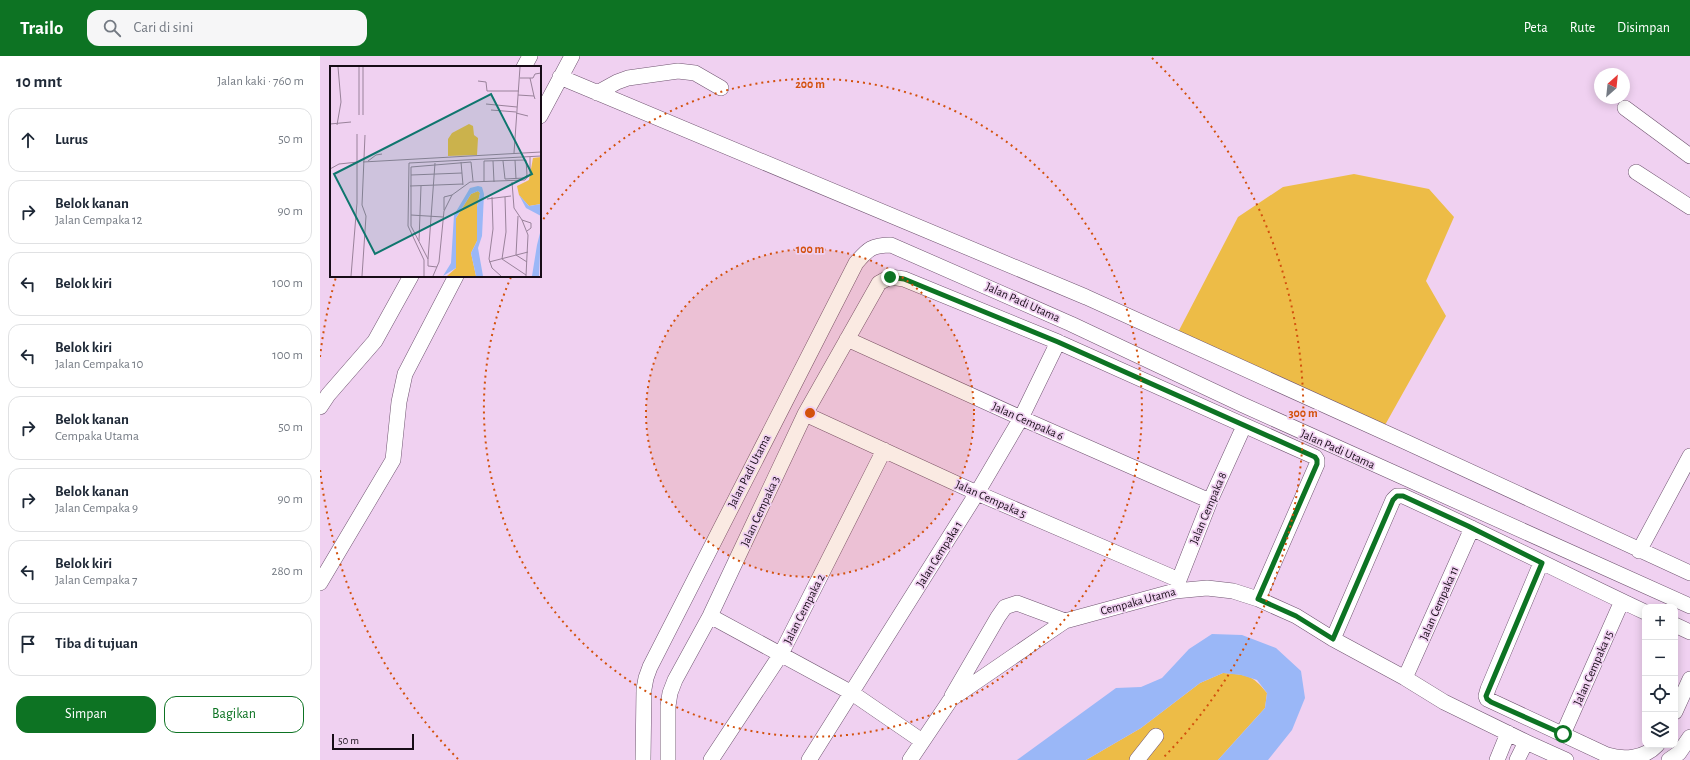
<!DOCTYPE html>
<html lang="id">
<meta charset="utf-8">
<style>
:root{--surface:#fff;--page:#f6f6f7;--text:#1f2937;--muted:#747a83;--line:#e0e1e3;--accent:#0d7323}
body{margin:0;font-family:"Alegreya Sans",sans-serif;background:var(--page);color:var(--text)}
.controls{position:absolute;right:12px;bottom:12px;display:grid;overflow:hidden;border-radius:8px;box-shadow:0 2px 10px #0003}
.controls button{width:36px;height:36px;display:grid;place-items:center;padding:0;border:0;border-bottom:1px solid var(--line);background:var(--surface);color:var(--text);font:20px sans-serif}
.compass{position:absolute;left:1274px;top:12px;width:36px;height:36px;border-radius:50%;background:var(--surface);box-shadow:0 2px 10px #0003;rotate:27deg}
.scale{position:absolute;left:12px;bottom:10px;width:82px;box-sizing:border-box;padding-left:4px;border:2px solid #170c17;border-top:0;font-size:11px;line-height:14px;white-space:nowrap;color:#170c17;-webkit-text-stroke:3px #f0d1f1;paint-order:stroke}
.stop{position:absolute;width:12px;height:12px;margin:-9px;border:3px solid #0d7323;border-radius:50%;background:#fff}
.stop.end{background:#0d7323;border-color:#fff;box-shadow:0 1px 4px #0008}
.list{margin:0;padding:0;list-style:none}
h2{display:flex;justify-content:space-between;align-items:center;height:52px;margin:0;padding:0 16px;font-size:17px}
h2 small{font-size:13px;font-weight:400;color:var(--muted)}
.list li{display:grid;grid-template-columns:26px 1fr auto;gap:12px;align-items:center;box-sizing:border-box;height:64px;margin:0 8px 8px;padding:0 8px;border:1px solid var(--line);border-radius:12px}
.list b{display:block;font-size:15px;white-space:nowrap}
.list p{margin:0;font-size:13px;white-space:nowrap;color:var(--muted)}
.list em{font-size:13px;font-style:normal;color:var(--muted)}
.actions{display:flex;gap:8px;padding:12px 16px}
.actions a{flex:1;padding:9px 0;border:1px solid var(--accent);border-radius:12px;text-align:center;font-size:14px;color:var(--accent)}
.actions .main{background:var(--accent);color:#fff}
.icon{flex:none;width:22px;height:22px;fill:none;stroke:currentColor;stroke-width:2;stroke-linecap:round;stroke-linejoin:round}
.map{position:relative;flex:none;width:1370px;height:704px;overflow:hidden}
header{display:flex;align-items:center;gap:24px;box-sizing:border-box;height:56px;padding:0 20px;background:var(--accent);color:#fff}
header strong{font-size:19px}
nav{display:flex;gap:22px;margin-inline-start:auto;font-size:14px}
.search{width:280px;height:36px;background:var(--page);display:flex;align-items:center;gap:10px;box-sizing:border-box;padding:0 14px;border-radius:12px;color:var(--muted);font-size:15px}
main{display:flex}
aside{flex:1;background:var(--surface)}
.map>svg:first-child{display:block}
.green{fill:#edbc47}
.water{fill:#9ab7f7}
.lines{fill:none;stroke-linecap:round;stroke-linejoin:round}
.minor-casing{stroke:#705571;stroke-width:16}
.minor{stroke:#fff;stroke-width:15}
.route{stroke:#0d7323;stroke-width:5}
.ring{fill:none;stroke:#d3510d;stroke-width:2;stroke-dasharray:2 4}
.labels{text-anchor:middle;stroke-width:3.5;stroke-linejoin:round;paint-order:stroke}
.street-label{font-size:12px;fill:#170c17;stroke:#f0d1f1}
.inset-road{fill:none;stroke:#99829a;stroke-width:1}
.view{fill:#0f766e;fill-opacity:0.15;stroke:#0f766e;stroke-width:2}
.inset-edge{fill:none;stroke:#170c17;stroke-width:2}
.centre{fill:#d3510d;stroke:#f0d1f1;stroke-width:2}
.ring-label{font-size:12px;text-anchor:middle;font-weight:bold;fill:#d3510d;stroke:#f0d1f1;stroke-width:3.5;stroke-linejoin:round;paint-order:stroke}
</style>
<header>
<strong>Trailo</strong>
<div class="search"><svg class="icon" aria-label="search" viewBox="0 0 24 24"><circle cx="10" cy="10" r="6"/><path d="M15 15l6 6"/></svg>Cari di sini</div>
<nav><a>Peta</a><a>Rute</a><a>Disimpan</a></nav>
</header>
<main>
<aside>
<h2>10 mnt<small>Jalan kaki · 760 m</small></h2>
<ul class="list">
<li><svg class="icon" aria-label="ahead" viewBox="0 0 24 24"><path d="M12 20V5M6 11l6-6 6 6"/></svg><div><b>Lurus</b></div><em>50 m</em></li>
<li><svg class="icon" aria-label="right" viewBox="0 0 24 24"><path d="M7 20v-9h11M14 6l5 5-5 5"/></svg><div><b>Belok kanan</b><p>Jalan Cempaka 12</p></div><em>90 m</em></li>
<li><svg class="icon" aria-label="left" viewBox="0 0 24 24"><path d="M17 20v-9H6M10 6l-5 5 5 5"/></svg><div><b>Belok kiri</b></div><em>100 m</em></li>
<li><svg class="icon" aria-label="left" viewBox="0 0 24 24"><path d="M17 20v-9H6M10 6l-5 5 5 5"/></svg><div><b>Belok kiri</b><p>Jalan Cempaka 10</p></div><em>100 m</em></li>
<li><svg class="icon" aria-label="right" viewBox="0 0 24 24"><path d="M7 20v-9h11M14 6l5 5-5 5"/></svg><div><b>Belok kanan</b><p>Cempaka Utama</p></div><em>50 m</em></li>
<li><svg class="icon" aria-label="right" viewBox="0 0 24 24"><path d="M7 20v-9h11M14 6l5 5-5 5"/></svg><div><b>Belok kanan</b><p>Jalan Cempaka 9</p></div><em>90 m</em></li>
<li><svg class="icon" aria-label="left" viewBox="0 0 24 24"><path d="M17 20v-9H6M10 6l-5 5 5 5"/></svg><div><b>Belok kiri</b><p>Jalan Cempaka 7</p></div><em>280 m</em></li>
<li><svg class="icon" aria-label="arrive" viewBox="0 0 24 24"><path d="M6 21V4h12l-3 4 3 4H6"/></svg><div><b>Tiba di tujuan</b></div></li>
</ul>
<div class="actions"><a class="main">Simpan</a><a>Bagikan</a></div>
</aside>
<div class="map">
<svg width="1370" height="704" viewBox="0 0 1370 704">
<rect width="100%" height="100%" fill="#f0d1f1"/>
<path class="green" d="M 1034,118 L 1109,133 L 1134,161 L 1106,225 L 1126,260 L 1060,378 L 854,284 L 918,161 L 963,131 Z
M 903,617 C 926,619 932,618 947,637 L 945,652 L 898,704 L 766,704 L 821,672 L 880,627 Z"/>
<path class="water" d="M 892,578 L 922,579 L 956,592 L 981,615 L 985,642 L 972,674 L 948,704 L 898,704 L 945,652 L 947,637 L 937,624 L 921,619 L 903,617 L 880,627 L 821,672 L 766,704 L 697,704 L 796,632 L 821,631 L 842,622 L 869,593 Z"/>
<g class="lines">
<defs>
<path id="minor" d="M 204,11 L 210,0
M 240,21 L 766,241 L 1086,386 L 1370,517
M 277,37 L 297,26 L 308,22 L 358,15 L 375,17 L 401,32
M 1305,52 L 1370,100
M 220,60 L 252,0
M 1316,116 L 1370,151
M 527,283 L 701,362 L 890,445
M 0,351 L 8,339 L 55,285 L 91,220
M 485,358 L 657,437 L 859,524
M 1319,495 L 1370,400
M 1221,507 L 1168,633 L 1166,640 L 1167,643 L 1287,699 C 1303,704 1324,703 1337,689
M 0,527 L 73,404 L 79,346 L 85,318 L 136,220
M 855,534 L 890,445 L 924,370
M 390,560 L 532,637 L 602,685
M 1355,569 L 1370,576
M 1013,583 L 1073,444 L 1077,440 L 1083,440 C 1165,477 1244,518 1325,556
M 1085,622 L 1152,472
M 632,640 L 678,561 L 685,551 L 697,547 L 745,565
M 1355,656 L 1370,623
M 1243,678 L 1302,545
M 323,704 L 324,633 L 326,622 L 330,611 L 536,207 C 548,193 552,189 571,189 L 751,268 L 923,349 L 1370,550
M 348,704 L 348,650 L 350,637 L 355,624 L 390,560 L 485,358 L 559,227 L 570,221 L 584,223 L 738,286 L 995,401 L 997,404 L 997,408 L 938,543
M 391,704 L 461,598 L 564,394
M 489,704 L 657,437 L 701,362 L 738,286
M 590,704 L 631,643 L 745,565 L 855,535 L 887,532 L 913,535 L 938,543 L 976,560 L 1013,583 L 1085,622 L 1124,646 L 1206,686 L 1246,704
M 817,704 L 836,680
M 1177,704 L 1188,677
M 1197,704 L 1206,686
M 1349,704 L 1359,697 L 1370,681"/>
</defs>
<use href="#minor" class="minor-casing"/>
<use href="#minor" class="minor"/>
</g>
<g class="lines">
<path class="route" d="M 570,221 L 584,223 L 738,286 L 995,401 L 997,404 L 997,408 L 938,543 L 976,560 L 1013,583 L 1073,444 L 1077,440 L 1083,440 L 1148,470 L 1222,507 L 1166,640 L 1167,643 L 1171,646 L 1243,678"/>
</g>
<circle cx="490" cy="357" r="164" fill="#d3510d" fill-opacity=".12"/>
<g class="ring">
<circle cx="490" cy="357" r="164"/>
<path d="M220 168A329 329 0 1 1 191 221"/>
<path d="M138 703A493 493 0 0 1 0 413M0 301A493 493 0 0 1 16 221M832 2A493 493 0 0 1 842 703"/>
</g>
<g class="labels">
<g class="street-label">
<text transform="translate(703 246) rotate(24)" y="4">Jalan Padi Utama</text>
<text transform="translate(708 365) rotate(24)" y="4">Jalan Cempaka 6</text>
<text transform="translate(1018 393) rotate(24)" y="4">Jalan Padi Utama</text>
<text transform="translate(429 415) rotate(-63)" y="4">Jalan Padi Utama</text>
<text transform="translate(671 443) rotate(24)" y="4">Jalan Cempaka 5</text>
<text transform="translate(888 452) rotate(-67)" y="4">Jalan Cempaka 8</text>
<text transform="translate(440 455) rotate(-65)" y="4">Jalan Cempaka 3</text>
<text transform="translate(619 498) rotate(-58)" y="4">Jalan Cempaka 1</text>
<text transform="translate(818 545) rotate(-15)" y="4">Cempaka Utama</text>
<text transform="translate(1119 547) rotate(-66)" y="4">Jalan Cempaka 11</text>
<text transform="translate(484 553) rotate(-63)" y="4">Jalan Cempaka 2</text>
<text transform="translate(1273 612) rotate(-66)" y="4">Jalan Cempaka 15</text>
</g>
</g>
<g transform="translate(10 10)">
<rect width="211" height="211" fill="#f0d1f1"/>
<path d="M 139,58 L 143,60 L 144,69 L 148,72 L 147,89 L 118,90 L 118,73 L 122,67 ZM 211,91 L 211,138 L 199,140 L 189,129 L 187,120 L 199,114 L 203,92 ZM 148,125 L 150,127 L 147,141 L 147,175 L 141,187 L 146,210 L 117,210 L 126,202 L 126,152 L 141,128 Z" fill="#edbc47"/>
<path d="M 148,120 L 152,121 L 154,128 L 152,170 L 148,182 L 153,210 L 146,210 L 141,187 L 147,175 L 147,141 L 150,127 L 148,125 L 141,128 L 126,152 L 126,202 L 113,210 L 121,197 L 124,149 L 140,122 ZM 189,129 L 199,140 L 211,138 L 211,150 L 196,142 ZM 211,163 L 209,210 L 202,210 L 207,179 Z" fill="#9ab7f7"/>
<path class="inset-road" d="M 33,1 L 33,49M 190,12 L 203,12 L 205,8 L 211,7M 200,12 L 204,30M 148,15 L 156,16 L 157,25 L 189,25M 188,29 L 204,30 L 205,33M 156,38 L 187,41M 161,44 L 186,46M 186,47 L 198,50M 29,49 L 29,1M 0,58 L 21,56M 7,59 L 11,36 L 8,1M 184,87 L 190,1M 185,94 L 186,113M 38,95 L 46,89 L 52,88M 163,95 L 164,116M 33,96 L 211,86M 131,96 L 133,119M 0,103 L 9,98 L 28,96M 211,103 L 211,116M 81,109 L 132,107M 154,115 L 154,95 L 196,94 L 197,109 L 194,112 L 175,113 L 173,95M 182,116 L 184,142 L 192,154 L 198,169 L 196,210M 80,120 L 133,118M 162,131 L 163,163 L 159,193 L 162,202 L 171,210M 175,131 L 176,166 L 172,193 L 196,209M 157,133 L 181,130M 114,144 L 114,131 L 122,129M 81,149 L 113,151M 188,150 L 186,189 L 197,196M 192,154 L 201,157 L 201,162 L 197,165M 89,175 L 91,120M 98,193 L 105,97M 159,196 L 198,186M 107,201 L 98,200 L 98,193 L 81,160 L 81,101 L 141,96 L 143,115M 21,210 L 27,137 L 27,68M 32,210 L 36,150 L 32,139 L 35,69M 94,210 L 94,194 L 78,160 L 79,97 L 211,90M 103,210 L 109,196 L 114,145 L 122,129 L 140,116 L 195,114 L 200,108 L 200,91"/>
<path class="view" d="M 161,28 L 202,108 L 45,188 L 4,108 Z"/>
<rect width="211" height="211" class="inset-edge"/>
</g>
<circle cx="490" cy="357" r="6" class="centre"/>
<g class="ring-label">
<text x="490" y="32">200 m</text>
<text x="490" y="197">100 m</text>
<text x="983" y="361">300 m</text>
</g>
</svg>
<div class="controls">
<button>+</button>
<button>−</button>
<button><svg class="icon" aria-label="locate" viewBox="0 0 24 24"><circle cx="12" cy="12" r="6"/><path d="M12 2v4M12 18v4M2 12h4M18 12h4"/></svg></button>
<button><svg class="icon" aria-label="layers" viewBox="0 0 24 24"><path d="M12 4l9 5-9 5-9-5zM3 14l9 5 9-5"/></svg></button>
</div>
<svg class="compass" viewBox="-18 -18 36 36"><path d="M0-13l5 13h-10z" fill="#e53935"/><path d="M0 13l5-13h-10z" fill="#747a83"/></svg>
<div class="scale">50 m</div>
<div class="stop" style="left:1243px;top:678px"></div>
<div class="stop end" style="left:570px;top:221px"></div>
</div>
</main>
